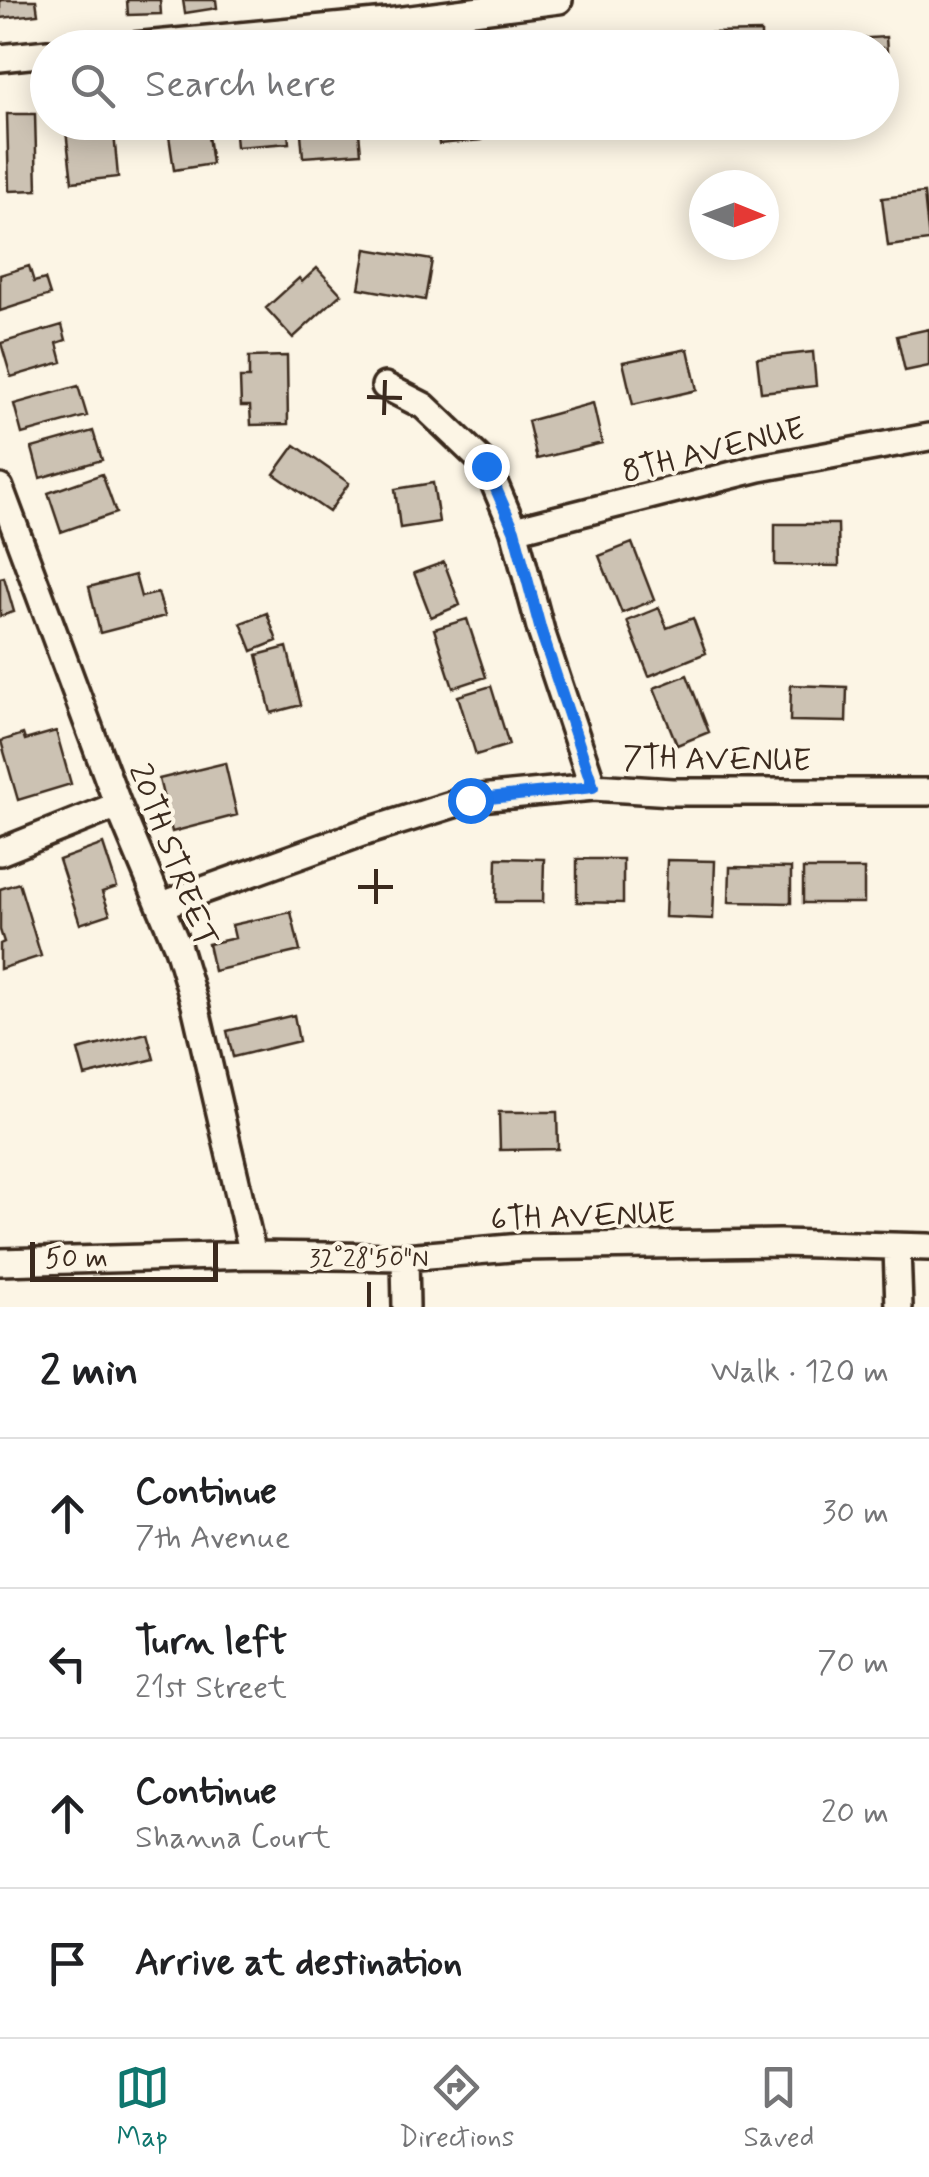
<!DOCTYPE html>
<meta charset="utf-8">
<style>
:root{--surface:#fff;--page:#f6f6f6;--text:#202124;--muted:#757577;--line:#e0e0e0;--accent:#0f766e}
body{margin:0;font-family:Mynerve,sans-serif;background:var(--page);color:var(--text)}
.compass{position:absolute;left:689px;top:170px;width:90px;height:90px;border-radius:50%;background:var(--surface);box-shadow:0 5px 25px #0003;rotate:91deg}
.scale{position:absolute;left:30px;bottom:25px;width:188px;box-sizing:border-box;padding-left:10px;border:5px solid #3b2a1e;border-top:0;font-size:28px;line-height:35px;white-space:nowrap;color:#3b2a1e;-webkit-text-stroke:8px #fcf5e5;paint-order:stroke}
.stop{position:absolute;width:30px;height:30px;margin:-22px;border:8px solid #1a73e8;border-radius:50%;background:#fff}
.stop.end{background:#1a73e8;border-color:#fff;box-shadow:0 2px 10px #0008}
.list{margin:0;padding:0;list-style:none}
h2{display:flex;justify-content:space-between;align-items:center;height:130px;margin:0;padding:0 40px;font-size:42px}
h2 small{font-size:32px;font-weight:400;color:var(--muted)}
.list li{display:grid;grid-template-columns:65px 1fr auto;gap:30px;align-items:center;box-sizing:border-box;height:150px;padding:0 40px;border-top:2px solid var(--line)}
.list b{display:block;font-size:38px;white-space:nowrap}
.list p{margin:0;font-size:32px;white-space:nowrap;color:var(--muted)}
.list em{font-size:32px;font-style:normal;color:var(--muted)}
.icon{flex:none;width:55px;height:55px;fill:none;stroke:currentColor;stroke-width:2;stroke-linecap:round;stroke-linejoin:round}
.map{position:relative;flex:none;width:929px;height:1307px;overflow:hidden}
.search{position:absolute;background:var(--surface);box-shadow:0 5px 25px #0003;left:30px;right:30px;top:30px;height:110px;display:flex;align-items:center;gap:25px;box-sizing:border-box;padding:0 35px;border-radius:55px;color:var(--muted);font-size:38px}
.sheet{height:730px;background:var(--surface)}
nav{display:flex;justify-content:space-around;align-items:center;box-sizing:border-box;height:140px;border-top:2px solid var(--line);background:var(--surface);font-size:28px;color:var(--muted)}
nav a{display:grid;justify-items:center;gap:5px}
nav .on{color:var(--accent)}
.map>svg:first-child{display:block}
.building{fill:#ccc2b3;stroke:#3b2a1e;stroke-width:2.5}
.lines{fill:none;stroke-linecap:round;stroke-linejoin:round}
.minor-casing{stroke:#3b2a1e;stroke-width:32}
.minor{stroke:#fcf5e5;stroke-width:25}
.route{stroke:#1a73e8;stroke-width:12}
.ticks{fill:none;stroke:#3b2a1e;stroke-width:4}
.labels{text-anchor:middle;stroke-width:8;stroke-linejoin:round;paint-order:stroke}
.street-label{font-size:32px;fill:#3b2a1e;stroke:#fcf5e5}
.ticks-label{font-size:25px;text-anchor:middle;fill:#3b2a1e;stroke:#fcf5e5;stroke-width:8;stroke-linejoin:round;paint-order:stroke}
</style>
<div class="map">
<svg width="929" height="1307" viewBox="0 0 929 1307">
<rect width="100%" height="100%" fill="#fcf5e5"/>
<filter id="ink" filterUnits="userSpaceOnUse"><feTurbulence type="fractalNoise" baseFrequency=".01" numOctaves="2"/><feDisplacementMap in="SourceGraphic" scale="20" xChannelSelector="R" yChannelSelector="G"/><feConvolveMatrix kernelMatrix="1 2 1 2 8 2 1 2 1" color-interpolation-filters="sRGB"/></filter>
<g filter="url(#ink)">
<path class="building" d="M 0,0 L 36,0 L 38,14 L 0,18 Z
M 127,0 L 160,0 L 161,14 L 128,15 Z
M 183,0 L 216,0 L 217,8 L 185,13 Z
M 761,32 L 761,48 L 709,48 L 709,33 Z
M 672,37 L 672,48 L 630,48 L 630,38 Z
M 886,37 L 890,96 L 882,96 L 882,48 L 800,48 L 799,42 Z
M 7,114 L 35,114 L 37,190 L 9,191 Z
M 65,122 L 113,122 L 118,177 L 72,182 Z
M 167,122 L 206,122 L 212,164 L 174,170 Z
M 234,122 L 287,122 L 289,143 L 236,147 Z
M 300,122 L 358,122 L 361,153 L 303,157 Z
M 436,122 L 480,122 L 481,140 L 439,144 Z
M 924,193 L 929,241 L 888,246 L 882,198 Z
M 366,249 L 432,260 L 425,300 L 359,288 Z
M 29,266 L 34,282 L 45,279 L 50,295 L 0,311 L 0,275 Z
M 317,268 L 341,294 L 293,338 L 266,308 L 299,278 L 302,282 Z
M 62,325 L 66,340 L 57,343 L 62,362 L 11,377 L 1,343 Z
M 929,329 L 929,366 L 905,371 L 897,336 Z
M 688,349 L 697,390 L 633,405 L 623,362 Z
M 813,352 L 816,386 L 761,392 L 757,358 Z
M 287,356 L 288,424 L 251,425 L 250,406 L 241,406 L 240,378 L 249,378 L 249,357 Z
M 78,386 L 87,416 L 22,434 L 14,404 Z
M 593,403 L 602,443 L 537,459 L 528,421 Z
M 93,431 L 102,460 L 40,478 L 32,448 Z
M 295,445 L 349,483 L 329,512 L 274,474 Z
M 102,474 L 116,513 L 61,532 L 48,493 Z
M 433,483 L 439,522 L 400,528 L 395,489 Z
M 775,524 L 838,524 L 839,566 L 775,565 Z
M 632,543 L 654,600 L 622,613 L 599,556 Z
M 444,562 L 460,605 L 431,617 L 414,573 Z
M 135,575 L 141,597 L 158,593 L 165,616 L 100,633 L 89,587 Z
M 4,577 L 14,612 L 0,616 L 0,578 Z
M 659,608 L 667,628 L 693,618 L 706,653 L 649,676 L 627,621 Z
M 267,613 L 277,641 L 252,651 L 241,623 Z
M 467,619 L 486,677 L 453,688 L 434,629 Z
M 287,647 L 301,705 L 271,713 L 257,655 Z
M 687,675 L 709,732 L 677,745 L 654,688 Z
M 791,685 L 847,687 L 846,722 L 790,721 Z
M 491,686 L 509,745 L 476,755 L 458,696 Z
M 56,731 L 71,784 L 18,800 L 1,741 L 23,734 L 25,740 Z
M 225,763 L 237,815 L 172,832 L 159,779 Z
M 103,844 L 117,887 L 102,892 L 110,914 L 80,924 L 59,860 Z
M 497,858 L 544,859 L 543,902 L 496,902 Z
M 577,859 L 623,859 L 623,903 L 577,902 Z
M 667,860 L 715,861 L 713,919 L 665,917 Z
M 730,867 L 791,868 L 791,903 L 729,902 Z
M 803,869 L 864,869 L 864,903 L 803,903 Z
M 19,883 L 41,956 L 0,969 L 0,944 L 4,942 L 0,930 L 0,889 Z
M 291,912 L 300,951 L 214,971 L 208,944 L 235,938 L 232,925 Z
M 294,1015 L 299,1041 L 233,1057 L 227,1031 Z
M 147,1033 L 154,1059 L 85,1076 L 78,1050 Z
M 499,1112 L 557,1112 L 558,1149 L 500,1150 Z"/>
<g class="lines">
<defs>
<path id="minor" d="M 112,48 L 387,22 L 559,0
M 0,58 L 48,53
M 385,386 L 424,406 L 487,466 L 514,530 L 541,631 L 593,787
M 0,488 L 118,805 L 178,948 L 195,1005 L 253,1255
M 514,530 L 760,468 L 929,437
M 0,852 L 118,805
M 162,905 L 362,833 L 470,799 L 593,787 L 672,792 L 929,792
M 897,1248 L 899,1307
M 405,1257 L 406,1307
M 0,1262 L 253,1255 L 405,1257 L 522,1247 L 779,1243 L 929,1247"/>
</defs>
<use href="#minor" class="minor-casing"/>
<use href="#minor" class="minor"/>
</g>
</g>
<g class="lines" filter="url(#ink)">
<path class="route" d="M 470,800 L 593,787 L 541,631 L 514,530 L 486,466"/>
</g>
<path class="ticks" d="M 367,397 L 402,398M 384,415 L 385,380M 358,887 L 393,887M 376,904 L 376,869M 369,1307 L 369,1282"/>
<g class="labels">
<g class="street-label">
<text transform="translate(713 449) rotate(-14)" y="11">8TH AVENUE</text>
<text transform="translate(717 758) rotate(1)" y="11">7TH AVENUE</text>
<text transform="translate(174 855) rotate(69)" y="11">20TH STREET</text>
<text transform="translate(583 1215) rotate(-2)" y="11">6TH AVENUE</text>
</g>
</g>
<g class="ticks-label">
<text x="369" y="1266">32°28'50"N</text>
</g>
</svg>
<svg class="compass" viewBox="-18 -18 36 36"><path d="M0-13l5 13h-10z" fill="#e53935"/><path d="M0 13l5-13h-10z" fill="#757577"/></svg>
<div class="scale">50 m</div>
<div class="stop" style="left:470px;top:800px"></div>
<div class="stop end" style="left:486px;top:466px"></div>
<div class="search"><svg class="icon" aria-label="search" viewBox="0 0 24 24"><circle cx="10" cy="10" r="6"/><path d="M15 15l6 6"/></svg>Search here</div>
</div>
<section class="sheet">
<h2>2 min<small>Walk · 120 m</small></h2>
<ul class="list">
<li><svg class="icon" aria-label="ahead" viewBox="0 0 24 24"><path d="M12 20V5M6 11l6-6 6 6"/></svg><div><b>Continue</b><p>7th Avenue</p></div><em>30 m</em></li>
<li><svg class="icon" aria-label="left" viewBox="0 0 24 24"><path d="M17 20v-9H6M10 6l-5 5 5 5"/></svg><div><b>Turn left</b><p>21st Street</p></div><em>70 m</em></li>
<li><svg class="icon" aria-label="ahead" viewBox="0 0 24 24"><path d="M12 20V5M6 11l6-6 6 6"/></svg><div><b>Continue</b><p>Shanna Court</p></div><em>20 m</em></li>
<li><svg class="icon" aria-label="arrive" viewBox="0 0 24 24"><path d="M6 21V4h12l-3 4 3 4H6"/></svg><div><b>Arrive at destination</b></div></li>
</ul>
</section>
<nav>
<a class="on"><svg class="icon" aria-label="map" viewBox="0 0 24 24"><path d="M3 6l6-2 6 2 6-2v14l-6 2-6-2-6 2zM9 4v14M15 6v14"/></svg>Map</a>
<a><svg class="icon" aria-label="directions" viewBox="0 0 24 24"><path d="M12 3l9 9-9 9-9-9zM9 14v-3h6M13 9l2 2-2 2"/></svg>Directions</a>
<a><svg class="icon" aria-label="saved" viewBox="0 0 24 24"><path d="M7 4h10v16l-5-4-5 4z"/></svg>Saved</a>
</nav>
